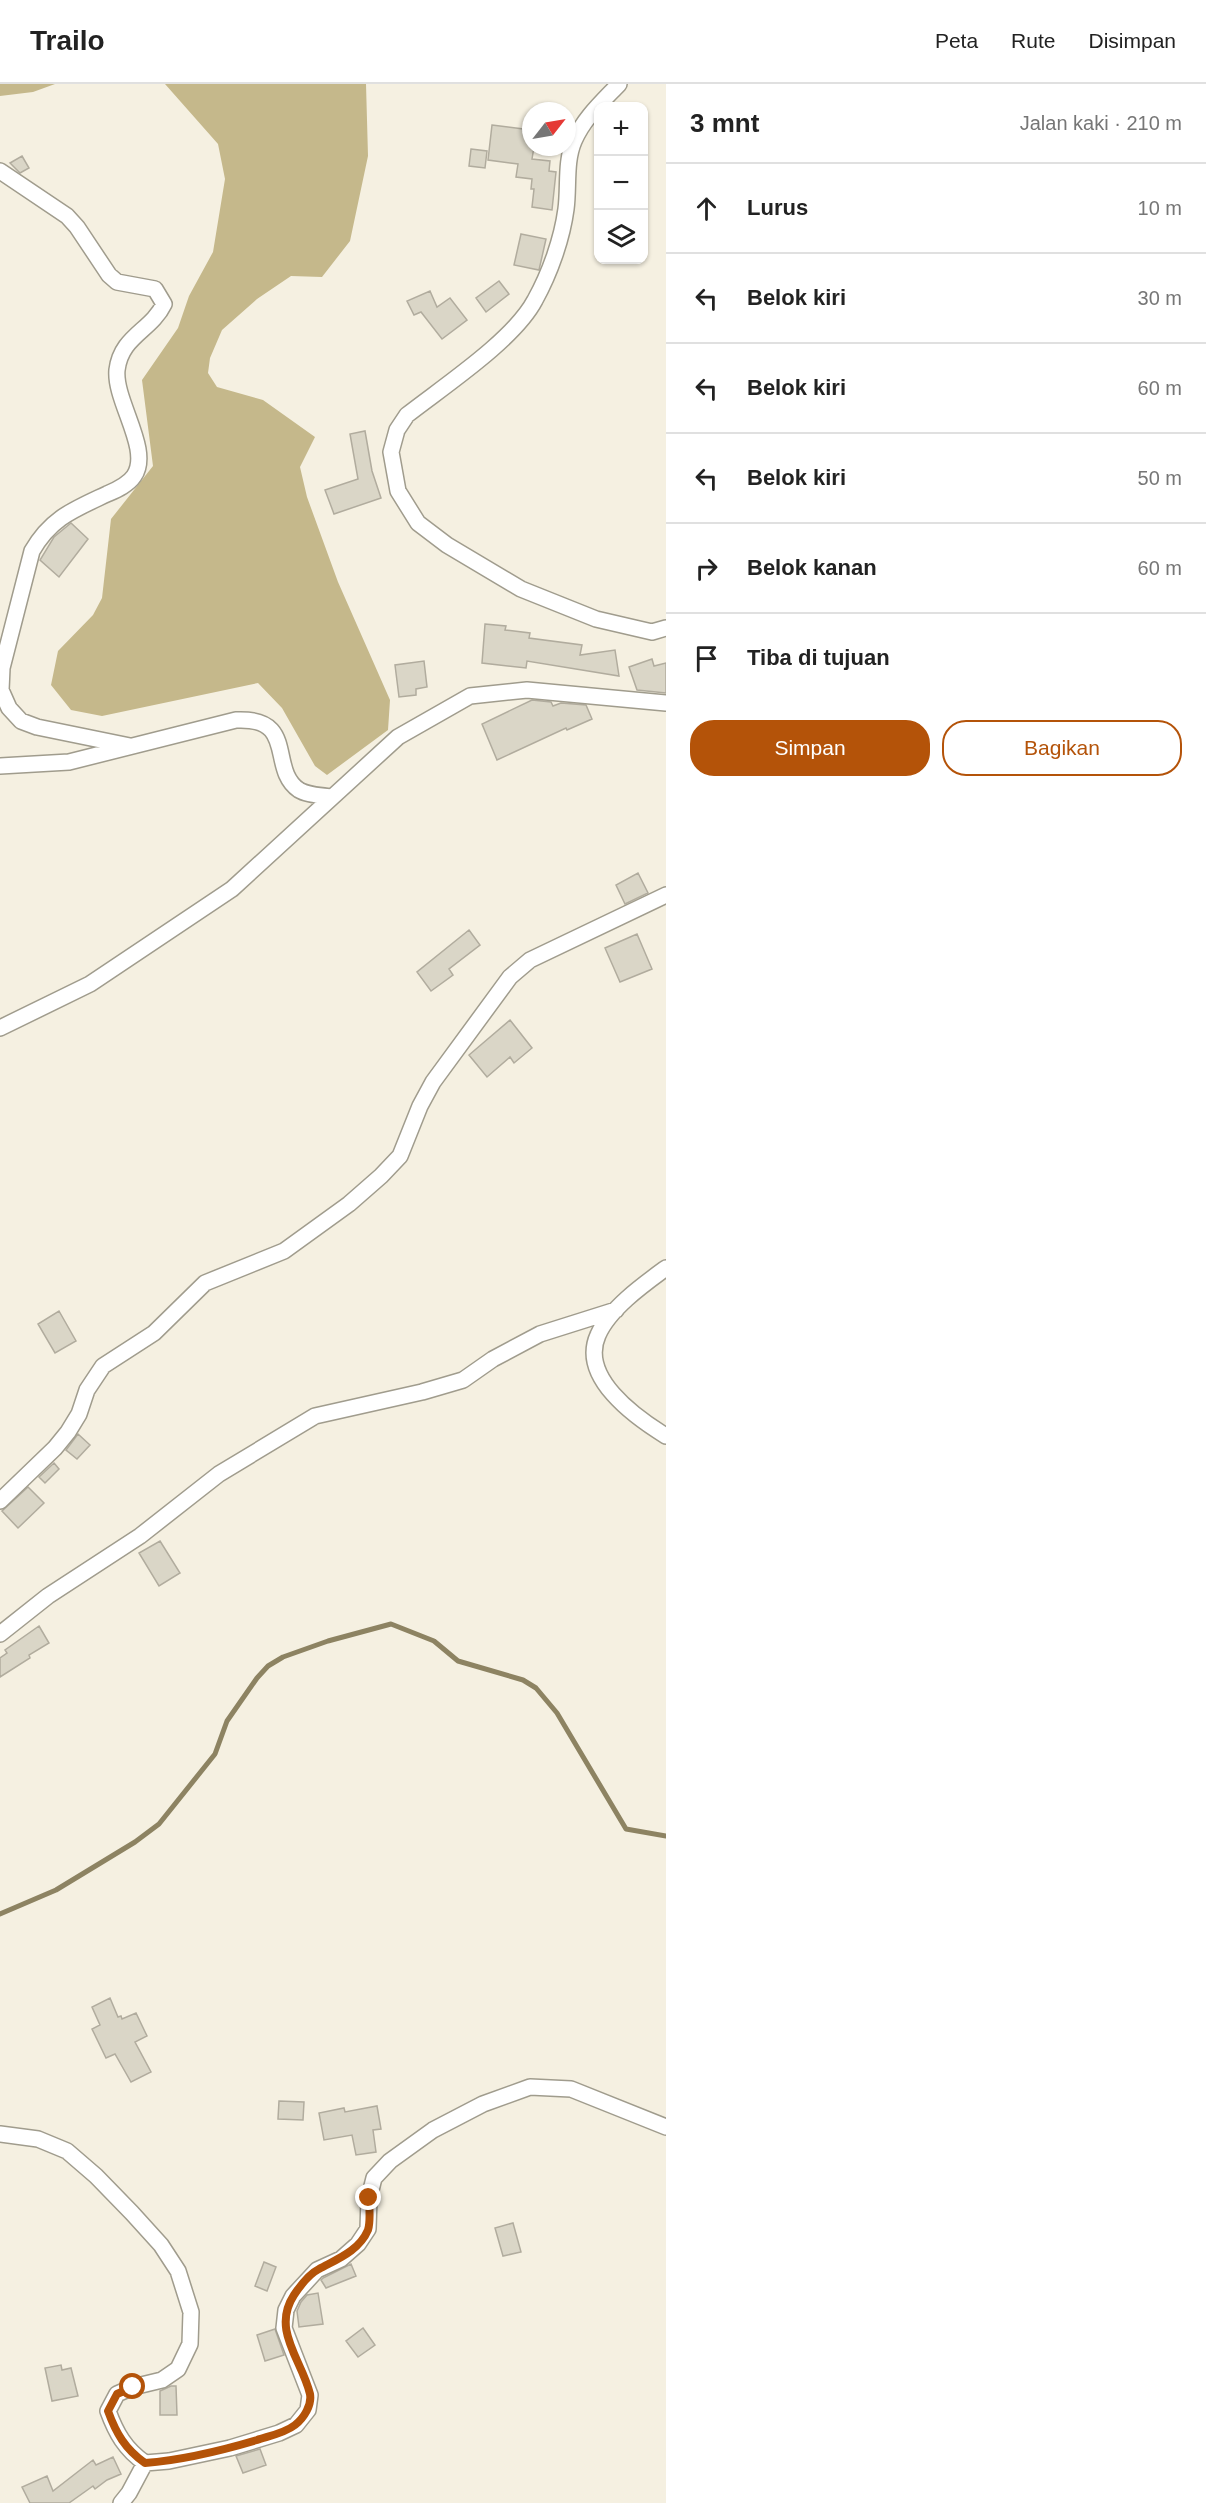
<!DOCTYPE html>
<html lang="id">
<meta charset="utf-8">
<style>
:root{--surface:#fff;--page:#f6f6f6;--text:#222;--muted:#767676;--line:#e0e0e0;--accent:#b45309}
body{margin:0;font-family:Helvetica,sans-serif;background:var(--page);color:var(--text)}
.controls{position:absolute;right:18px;top:18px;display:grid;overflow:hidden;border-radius:12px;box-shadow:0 2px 4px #0004}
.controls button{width:54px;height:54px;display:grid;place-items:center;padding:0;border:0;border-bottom:2px solid var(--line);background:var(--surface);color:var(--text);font:30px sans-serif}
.compass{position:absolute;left:522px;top:18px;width:54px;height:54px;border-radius:50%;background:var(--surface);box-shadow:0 2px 4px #0004;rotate:59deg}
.stop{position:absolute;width:18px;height:18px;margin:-14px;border:4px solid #b45309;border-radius:50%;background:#fff}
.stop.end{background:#b45309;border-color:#fff;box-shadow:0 2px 6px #0008}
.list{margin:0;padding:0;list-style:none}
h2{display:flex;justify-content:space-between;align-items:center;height:78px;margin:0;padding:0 24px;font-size:26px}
h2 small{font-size:20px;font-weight:400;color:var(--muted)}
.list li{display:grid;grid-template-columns:39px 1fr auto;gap:18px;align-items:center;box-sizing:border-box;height:90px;padding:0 24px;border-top:2px solid var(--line)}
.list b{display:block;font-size:22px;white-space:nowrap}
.list em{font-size:20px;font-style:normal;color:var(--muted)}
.actions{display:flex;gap:12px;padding:18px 24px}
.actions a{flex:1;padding:14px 0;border:2px solid var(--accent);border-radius:24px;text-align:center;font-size:21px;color:var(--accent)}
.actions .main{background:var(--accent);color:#fff}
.icon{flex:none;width:33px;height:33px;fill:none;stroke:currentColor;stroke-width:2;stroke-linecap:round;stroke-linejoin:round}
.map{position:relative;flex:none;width:666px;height:2419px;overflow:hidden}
header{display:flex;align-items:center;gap:36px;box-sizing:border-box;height:84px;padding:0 30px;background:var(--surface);border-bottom:2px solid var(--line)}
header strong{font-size:28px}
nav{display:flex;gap:33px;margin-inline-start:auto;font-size:21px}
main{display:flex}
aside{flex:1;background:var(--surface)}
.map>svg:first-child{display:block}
.forest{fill:#c5b88b}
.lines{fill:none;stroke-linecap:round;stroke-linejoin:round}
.stream{stroke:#8d8362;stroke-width:5}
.building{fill:#dad6c7;stroke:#b1ac9e;stroke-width:1.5}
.street-casing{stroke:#a09c8d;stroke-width:18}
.street{stroke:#fff;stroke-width:15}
.route{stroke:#b45309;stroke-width:8}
</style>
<header>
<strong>Trailo</strong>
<nav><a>Peta</a><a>Rute</a><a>Disimpan</a></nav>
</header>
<main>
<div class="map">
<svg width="666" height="2419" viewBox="0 0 666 2419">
<rect width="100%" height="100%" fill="#f5f0e1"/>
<path class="forest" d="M 0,0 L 55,0 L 33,8 L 0,12 Z
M 165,0 L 366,0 L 368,72 L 350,157 L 322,193 L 291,192 L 257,215 L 222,246 L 210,274 L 208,289 L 217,303 L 263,316 L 315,353 L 300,383 L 307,413 L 338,498 L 390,616 L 388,646 L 327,691 L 315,682 L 282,624 L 258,599 L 102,632 L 71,626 L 51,601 L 58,567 L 93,531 L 102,514 L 111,435 L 153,382 L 142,296 L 178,244 L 189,212 L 213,168 L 225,95 L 218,60 Z"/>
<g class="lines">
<path class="stream" d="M 0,1830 L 56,1806 L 135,1758 L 159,1740 L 215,1670 L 227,1637 L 257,1594 L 268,1582 L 283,1573 L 328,1557 L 391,1540 L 434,1557 L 458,1577 L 523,1596 L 536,1604 L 557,1629 L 626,1745 L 666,1752"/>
</g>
<path class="building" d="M 492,41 L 531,46 L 531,63 L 534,63 L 532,75 L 550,77 L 549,87 L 556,88 L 552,126 L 532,123 L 534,105 L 531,105 L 532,95 L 516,93 L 518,80 L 488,76 Z
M 471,65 L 487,67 L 485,84 L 469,82 Z
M 22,72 L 29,84 L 20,89 L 10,79 Z
M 521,150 L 546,155 L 539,186 L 514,181 Z
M 499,197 L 509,210 L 486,228 L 476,214 Z
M 430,207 L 437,223 L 450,214 L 467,236 L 442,255 L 421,228 L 414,231 L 407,217 Z
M 365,347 L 372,387 L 381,414 L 334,430 L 325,406 L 358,395 L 350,350 Z
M 71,439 L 88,455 L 59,493 L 40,476 L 54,453 Z
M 485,540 L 506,542 L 505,546 L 530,549 L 529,554 L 582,561 L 580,571 L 615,566 L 619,592 L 527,577 L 526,584 L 482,579 Z
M 652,575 L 654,582 L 666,579 L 666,609 L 637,606 L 629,583 Z
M 424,577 L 427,603 L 416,605 L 416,611 L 399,613 L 395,581 Z
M 532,616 L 551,618 L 553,622 L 561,619 L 586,621 L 592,635 L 567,646 L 566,644 L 497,676 L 482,640 Z
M 638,789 L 648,809 L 625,820 L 616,801 Z
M 469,846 L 480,861 L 449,885 L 453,891 L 431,907 L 417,888 Z
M 637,850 L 652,885 L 620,898 L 605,864 Z
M 510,936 L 532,964 L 514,979 L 510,973 L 487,993 L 469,971 Z
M 59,1227 L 76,1257 L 55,1269 L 38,1240 Z
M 78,1350 L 90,1361 L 77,1375 L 66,1366 Z
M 54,1379 L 59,1385 L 45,1399 L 39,1393 Z
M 28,1403 L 44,1419 L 18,1444 L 2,1427 Z
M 160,1457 L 180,1489 L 159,1502 L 139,1469 Z
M 39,1542 L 49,1559 L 29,1571 L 30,1574 L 0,1593 L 0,1574 L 7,1569 L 5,1566 Z
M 110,1914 L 118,1933 L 121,1932 L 122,1935 L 136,1929 L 147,1952 L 135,1958 L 151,1988 L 131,1998 L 115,1970 L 106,1974 L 92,1945 L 100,1941 L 92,1923 Z
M 279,2017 L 304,2018 L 303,2036 L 278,2035 Z
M 377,2022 L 381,2045 L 373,2046 L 376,2068 L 356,2071 L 352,2051 L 324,2056 L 319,2029 L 344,2024 L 345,2028 Z
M 513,2139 L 521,2168 L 503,2172 L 495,2144 Z
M 264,2178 L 276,2183 L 267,2207 L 255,2202 Z
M 351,2180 L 356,2192 L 326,2204 L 321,2196 L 323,2194 Z
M 318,2209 L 323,2240 L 299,2243 L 297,2227 L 301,2218 L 307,2211 Z
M 363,2244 L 375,2261 L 358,2273 L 346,2257 Z
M 275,2245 L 284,2271 L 265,2277 L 257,2251 Z
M 61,2281 L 62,2286 L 71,2284 L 78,2312 L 52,2317 L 45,2284 Z
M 171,2302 L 176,2302 L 177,2331 L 160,2331 L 160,2307 Z
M 260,2365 L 266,2381 L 243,2389 L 236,2372 Z
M 113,2373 L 121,2390 L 107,2396 L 95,2405 L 93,2402 L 69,2419 L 30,2419 L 22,2403 L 47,2392 L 53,2407 L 93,2376 L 96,2381 Z"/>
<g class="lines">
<defs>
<path id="street" d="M 619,0 C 602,18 584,34 574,57 C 565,78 569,103 566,125 C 562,155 550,189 535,216 C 514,256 444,302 407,331 L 397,346 L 391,368 L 398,407 L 418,439 L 447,461 L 521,505 L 596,535 L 652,548 L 666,544
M 0,87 L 67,132 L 77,143 L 109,191 L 117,198 L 155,205 L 164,220 C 151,247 121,252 117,286 C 114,317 152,366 134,392 C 128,401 116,406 107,410 C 73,426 51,434 32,467 L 2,584 L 1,606 L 9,624 L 21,637 L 37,643 L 130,662
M 0,682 L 69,678 L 236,636 C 298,633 268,685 299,706 C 307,711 322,712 332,713
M 0,944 L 90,900 L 232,805 L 398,653 L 470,612 L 527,606 L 666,619
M 666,1184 C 644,1200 609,1225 598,1251 C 579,1293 635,1333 666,1352
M 0,1417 L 55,1364 L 68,1348 L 79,1330 L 87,1306 L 103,1282 L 154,1249 L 205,1199 L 284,1167 L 349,1120 L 381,1092 L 400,1072 L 420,1022 L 433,998 L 510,893 L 530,876 L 666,811
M 0,1550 L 48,1512 L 140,1452 L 219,1390 L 315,1332 L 422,1308 L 463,1296 L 493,1275 L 540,1250 L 616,1226
M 0,2050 L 38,2055 L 67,2067 L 96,2092 L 132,2129 L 161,2161 L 178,2187 L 191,2228 L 190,2260 L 178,2285 L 162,2296 L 133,2303 L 117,2310 L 108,2327 C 116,2349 125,2365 145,2379 L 169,2377 L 230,2364 L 279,2349 L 296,2341 L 308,2326 L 310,2311 L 284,2244 L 286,2226 L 293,2212 L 317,2186 L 341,2175 L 358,2160 L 368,2145 L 369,2114 L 374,2094 L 390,2077 L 433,2046 L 483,2020 L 530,2003 L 571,2005 L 666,2043
M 121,2419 L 129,2409 L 145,2379"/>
</defs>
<use href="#street" class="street-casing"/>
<use href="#street" class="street"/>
</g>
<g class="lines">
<path class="route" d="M 133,2303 L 117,2310 L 108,2327 C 116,2349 125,2365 145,2379 C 183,2376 220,2367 257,2356 C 269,2352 285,2349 295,2341 C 304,2334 312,2321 310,2310 C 302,2276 271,2246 294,2211 C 300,2202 309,2190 319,2185 C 337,2175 359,2167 368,2146 C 371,2137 369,2123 369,2114"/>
</g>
</svg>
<div class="controls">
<button>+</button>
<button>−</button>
<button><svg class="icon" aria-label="layers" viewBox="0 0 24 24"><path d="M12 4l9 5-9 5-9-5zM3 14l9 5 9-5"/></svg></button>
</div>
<svg class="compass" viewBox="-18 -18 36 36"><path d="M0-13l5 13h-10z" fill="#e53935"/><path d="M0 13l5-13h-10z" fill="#767676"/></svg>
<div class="stop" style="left:133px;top:2303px"></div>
<div class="stop end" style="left:369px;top:2114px"></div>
</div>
<aside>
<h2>3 mnt<small>Jalan kaki · 210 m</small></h2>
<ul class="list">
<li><svg class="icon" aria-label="ahead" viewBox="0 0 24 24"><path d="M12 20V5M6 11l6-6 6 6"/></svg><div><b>Lurus</b></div><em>10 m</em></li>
<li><svg class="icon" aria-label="left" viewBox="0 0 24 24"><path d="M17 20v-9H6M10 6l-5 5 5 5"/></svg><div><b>Belok kiri</b></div><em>30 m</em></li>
<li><svg class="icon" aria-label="left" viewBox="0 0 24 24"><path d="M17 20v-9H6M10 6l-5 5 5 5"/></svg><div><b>Belok kiri</b></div><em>60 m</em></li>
<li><svg class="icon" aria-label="left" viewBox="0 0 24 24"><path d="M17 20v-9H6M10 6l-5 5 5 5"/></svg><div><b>Belok kiri</b></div><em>50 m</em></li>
<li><svg class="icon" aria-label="right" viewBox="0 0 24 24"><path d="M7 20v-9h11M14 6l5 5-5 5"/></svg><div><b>Belok kanan</b></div><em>60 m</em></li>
<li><svg class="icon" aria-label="arrive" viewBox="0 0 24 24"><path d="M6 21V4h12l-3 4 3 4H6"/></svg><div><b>Tiba di tujuan</b></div></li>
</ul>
<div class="actions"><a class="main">Simpan</a><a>Bagikan</a></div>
</aside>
</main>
